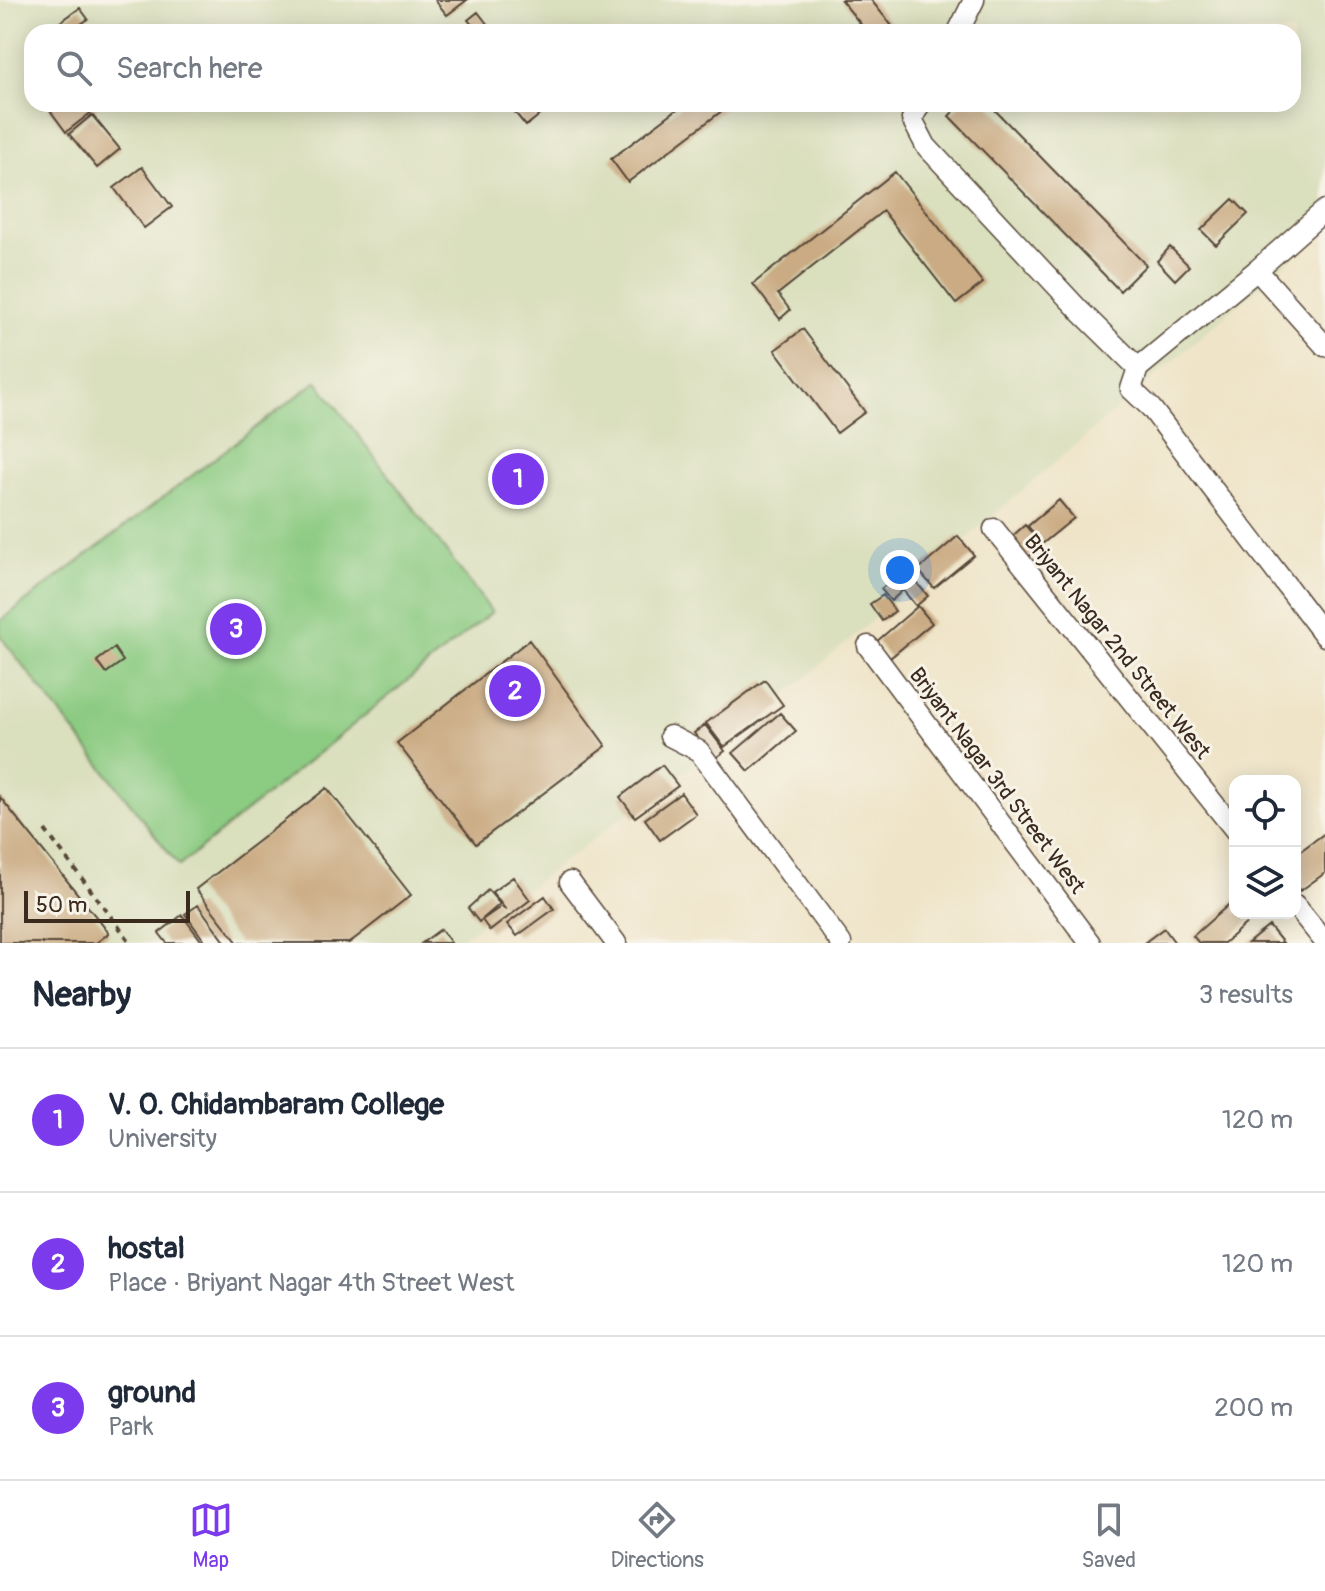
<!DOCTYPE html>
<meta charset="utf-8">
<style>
:root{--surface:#fff;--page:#f2f2f3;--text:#1f2937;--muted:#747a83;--line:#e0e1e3;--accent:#7c3aed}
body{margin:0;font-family:Pangolin,sans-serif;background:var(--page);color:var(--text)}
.controls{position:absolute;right:24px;bottom:24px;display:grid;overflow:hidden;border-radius:16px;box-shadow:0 4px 20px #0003}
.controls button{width:72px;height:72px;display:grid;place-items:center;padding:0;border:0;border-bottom:2px solid var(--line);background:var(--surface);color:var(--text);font:40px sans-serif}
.scale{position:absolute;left:24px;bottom:20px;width:166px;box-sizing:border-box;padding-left:8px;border:4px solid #3b2a1e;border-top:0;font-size:22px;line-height:28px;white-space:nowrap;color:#3b2a1e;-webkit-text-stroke:6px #f7f3e8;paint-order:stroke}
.you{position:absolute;left:900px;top:570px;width:28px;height:28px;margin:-20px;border:6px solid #fff;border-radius:50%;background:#1a73e8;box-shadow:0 0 0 12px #1a73e833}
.badge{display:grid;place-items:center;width:52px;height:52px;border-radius:50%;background:var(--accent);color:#fff;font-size:26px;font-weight:700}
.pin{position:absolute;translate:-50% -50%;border:4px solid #fff;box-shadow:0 2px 8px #0006}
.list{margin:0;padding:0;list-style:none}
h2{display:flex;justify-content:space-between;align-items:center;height:104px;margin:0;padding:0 32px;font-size:34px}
h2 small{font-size:26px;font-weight:400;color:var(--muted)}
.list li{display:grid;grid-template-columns:52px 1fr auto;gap:24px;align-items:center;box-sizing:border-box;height:144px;padding:0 32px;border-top:2px solid var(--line)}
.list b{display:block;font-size:30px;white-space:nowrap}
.list p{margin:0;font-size:26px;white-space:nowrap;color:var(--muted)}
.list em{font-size:26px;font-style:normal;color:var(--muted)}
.icon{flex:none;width:44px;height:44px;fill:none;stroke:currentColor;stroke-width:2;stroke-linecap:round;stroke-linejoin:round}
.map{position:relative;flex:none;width:1325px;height:943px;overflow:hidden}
.search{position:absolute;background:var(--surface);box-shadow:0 4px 20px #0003;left:24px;right:24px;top:24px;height:88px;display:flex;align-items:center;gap:20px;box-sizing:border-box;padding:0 28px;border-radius:24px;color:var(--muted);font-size:30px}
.sheet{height:536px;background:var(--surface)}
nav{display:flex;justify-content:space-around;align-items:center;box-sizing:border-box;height:112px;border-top:2px solid var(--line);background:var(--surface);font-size:22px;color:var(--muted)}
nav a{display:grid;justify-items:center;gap:4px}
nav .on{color:var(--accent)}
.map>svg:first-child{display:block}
.built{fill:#dadfbd;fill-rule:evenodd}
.green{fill:#8ccb82;stroke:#647a50;stroke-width:2}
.building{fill:#caab83}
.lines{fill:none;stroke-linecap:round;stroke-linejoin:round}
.minor-casing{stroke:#564638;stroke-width:23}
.path{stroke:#564638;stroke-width:4;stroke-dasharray:6 6;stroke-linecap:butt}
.minor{stroke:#fff;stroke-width:20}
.labels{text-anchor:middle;stroke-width:6;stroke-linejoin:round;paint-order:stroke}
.street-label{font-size:22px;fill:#3b2a1e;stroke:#f7f3e8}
</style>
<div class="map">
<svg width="1325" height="943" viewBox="0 0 1325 943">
<rect width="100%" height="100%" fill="#f7f3e8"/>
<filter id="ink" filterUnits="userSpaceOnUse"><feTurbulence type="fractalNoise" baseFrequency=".0125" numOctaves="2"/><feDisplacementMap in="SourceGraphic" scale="16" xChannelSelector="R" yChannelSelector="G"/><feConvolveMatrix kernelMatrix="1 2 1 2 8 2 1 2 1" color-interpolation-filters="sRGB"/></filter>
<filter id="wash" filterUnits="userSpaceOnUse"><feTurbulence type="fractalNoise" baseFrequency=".006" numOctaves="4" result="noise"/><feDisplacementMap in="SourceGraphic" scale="32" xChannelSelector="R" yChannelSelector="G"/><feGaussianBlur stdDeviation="1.8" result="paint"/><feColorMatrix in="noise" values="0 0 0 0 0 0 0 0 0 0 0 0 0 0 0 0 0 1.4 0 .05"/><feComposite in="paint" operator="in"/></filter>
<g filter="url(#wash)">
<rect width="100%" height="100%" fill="#efe4c8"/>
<path class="built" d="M 0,0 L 1325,0 L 1325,221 L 1291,259 L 782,698 L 455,943 L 0,943 ZM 32,32 L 1293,32 L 1293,104 L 32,104 Z"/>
<path class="green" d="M 317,381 L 492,612 L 179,866 L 0,636 L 0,621 Z"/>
<g id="blocks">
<path class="building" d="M 435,0 L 467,0 L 447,15 Z
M 841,0 L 871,0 L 897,32 L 867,32 Z
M 80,8 L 88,19 L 70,32 L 50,32 L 49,30 Z
M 478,12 L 488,25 L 492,32 L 478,32 L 468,20 Z
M 56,104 L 102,104 L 66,132 L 49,109 Z
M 508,104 L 553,104 L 526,126 Z
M 684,104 L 731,104 L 628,182 L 611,159 Z
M 961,104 L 989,104 L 1146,265 L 1120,291 L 949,116 Z
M 92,115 L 120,149 L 97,168 L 69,134 Z
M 142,167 L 172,207 L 144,228 L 114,188 Z
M 895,172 L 983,283 L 956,304 L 883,211 L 778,294 L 790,310 L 780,319 L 753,284 Z
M 1233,199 L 1248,214 L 1216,245 L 1201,230 Z
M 1170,247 L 1189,266 L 1175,280 L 1157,261 Z
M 803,329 L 865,412 L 837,433 L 775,350 Z
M 1059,500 L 1074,518 L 1042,544 L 1028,526 Z
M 1025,525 L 1042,545 L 1025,560 L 1008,540 Z
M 958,536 L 974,555 L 934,588 L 918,570 Z
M 905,569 L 928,596 L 916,606 L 903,590 L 891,601 L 881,589 Z
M 883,595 L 895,611 L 882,621 L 870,604 Z
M 918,606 L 932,623 L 890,658 L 876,642 Z
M 529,640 L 606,746 L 476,844 L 397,743 Z
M 114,648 L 123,661 L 106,673 L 97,661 Z
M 765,680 L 783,705 L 724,747 L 706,723 Z
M 780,713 L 796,731 L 749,771 L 733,753 Z
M 705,725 L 725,751 L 714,759 L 694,733 Z
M 662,765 L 678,786 L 635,817 L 620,797 Z
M 327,788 L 411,895 L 349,943 L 238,943 L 196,889 Z
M 681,793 L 696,814 L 660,840 L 645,819 Z
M 0,797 L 109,933 L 96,943 L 0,943 Z
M 1325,833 L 1325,873 L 1300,891 L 1295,885 L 1295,855 Z
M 513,877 L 530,900 L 490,931 L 482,920 L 502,906 L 506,910 L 492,892 Z
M 488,890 L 500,904 L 479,922 L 468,908 Z
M 545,896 L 554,909 L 517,936 L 507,924 Z
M 1235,899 L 1235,913 L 1258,913 L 1224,943 L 1199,943 L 1193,936 Z
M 198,905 L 226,943 L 206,943 L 185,914 Z
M 182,915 L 203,943 L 167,943 L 159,933 Z
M 1269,926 L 1283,943 L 1248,943 Z
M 1164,928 L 1175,943 L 1144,943 Z
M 441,929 L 451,943 L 422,943 Z"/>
</g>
</g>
<g filter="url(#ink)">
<use href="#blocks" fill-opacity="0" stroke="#564638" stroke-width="2"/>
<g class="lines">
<defs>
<path id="minor" d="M 958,32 L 974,0
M 920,104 L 912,119 L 926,146 L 1081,312 L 1138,368
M 1325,210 L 1257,270 L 1138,368 L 1131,389 L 1151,408 L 1325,636
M 1257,270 L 1325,346
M 994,529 L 1235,830
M 868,646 L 1090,943
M 670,736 L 699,751 L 841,943
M 570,882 L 616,943
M 1295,905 L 1325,942"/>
</defs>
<use href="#minor" class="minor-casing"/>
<path class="path" d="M 45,830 L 131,943"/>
<use href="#minor" class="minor"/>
</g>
</g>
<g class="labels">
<g class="street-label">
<text transform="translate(1118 646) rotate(51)" y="8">Briyant Nagar 2nd Street West</text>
<text transform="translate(998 780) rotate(53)" y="8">Briyant Nagar 3rd Street West</text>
</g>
</g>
</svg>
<div class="controls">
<button><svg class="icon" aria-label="locate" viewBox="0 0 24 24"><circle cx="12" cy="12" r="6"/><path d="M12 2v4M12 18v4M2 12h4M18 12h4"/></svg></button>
<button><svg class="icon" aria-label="layers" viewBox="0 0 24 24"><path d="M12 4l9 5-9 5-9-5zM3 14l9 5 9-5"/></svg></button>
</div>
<div class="scale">50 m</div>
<div class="you"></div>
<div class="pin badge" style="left:518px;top:479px">1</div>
<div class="pin badge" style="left:515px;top:691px">2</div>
<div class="pin badge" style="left:236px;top:629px">3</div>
<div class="search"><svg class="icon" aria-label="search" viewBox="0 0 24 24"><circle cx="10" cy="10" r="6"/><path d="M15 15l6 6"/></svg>Search here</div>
</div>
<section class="sheet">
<h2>Nearby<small>3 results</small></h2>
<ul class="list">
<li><span class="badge">1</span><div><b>V. O. Chidambaram College</b><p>University</p></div><em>120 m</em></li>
<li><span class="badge">2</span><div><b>hostal</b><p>Place · Briyant Nagar 4th Street West</p></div><em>120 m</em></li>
<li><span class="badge">3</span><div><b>ground</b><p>Park</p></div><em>200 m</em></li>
</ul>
</section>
<nav>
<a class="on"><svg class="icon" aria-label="map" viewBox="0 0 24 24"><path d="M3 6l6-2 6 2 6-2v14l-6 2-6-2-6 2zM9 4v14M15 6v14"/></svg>Map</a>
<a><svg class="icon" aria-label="directions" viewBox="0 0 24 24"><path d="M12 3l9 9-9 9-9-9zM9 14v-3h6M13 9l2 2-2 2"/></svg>Directions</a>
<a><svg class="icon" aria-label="saved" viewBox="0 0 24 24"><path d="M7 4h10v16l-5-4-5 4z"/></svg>Saved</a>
</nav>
